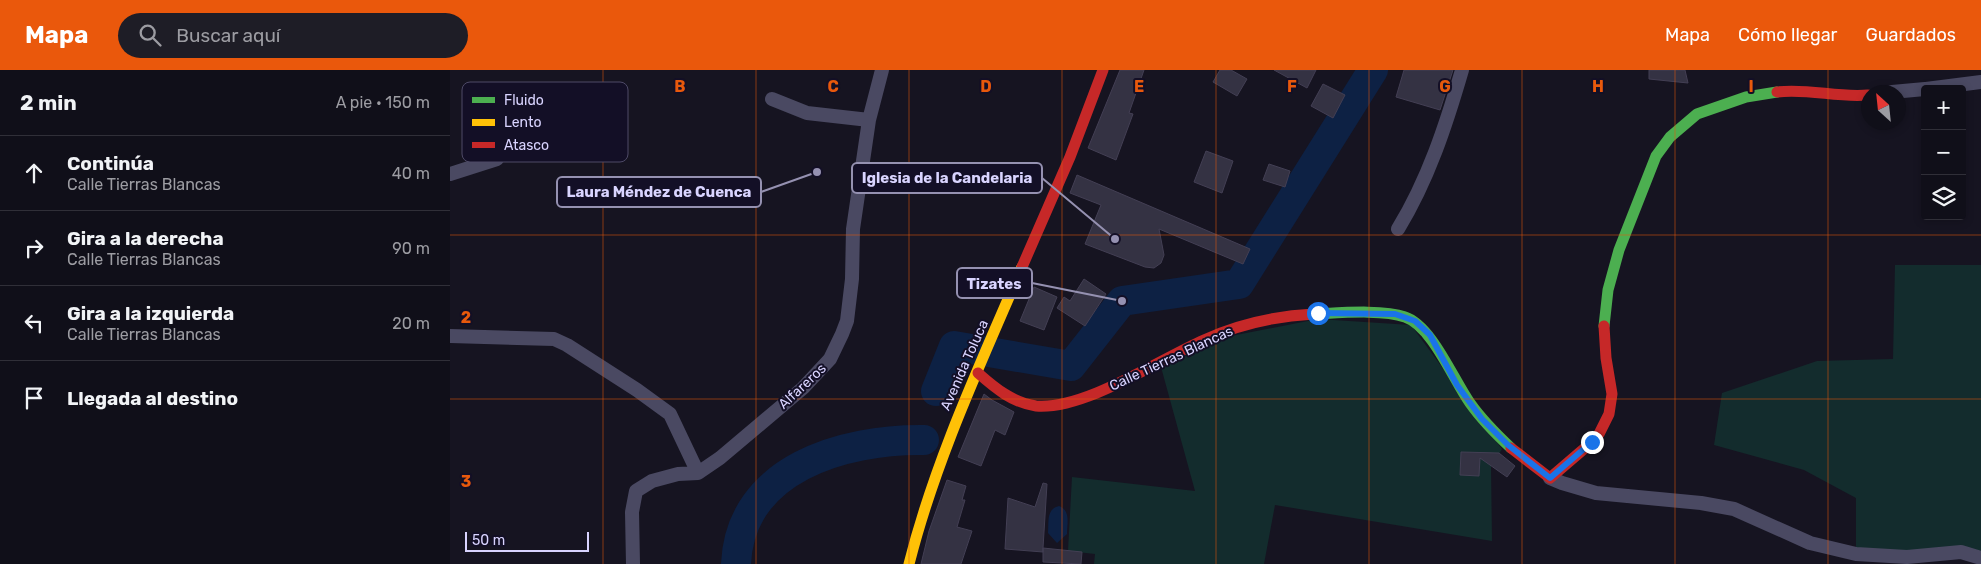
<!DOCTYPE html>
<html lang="es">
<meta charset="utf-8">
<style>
:root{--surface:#100f19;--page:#1e1d26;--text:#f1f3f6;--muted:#9c9ca2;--line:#302f38;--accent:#ea580c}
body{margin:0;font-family:Rubik,sans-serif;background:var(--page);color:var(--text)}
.controls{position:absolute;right:15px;top:15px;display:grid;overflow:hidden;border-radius:5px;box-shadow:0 2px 8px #0003}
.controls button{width:45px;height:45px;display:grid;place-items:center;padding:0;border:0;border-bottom:1px solid var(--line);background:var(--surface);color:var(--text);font:25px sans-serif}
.compass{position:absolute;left:1411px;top:15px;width:45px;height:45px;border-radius:50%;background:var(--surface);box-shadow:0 2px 8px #0003;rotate:333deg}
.scale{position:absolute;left:15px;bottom:12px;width:124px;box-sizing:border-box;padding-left:5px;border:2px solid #d9d4ff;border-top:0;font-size:14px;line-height:18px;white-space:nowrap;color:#d9d4ff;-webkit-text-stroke:4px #130f26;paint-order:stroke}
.stop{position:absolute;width:15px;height:15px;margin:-11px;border:4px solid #1a73e8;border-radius:50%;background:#fff}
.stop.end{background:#1a73e8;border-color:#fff;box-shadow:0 1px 5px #0008}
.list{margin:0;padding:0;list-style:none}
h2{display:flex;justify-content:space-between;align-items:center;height:65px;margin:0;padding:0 20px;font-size:21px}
h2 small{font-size:16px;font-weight:400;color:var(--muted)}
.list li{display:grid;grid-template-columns:32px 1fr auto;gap:15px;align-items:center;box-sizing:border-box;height:75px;padding:0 20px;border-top:1px solid var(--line)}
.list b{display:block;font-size:19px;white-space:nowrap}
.list p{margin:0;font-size:16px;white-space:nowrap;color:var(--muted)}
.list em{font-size:16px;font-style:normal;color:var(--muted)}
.icon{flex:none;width:28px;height:28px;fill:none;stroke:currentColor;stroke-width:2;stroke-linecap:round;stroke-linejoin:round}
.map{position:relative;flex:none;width:1531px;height:494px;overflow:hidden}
header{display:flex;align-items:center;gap:30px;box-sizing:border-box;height:70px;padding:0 25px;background:var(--accent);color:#fff}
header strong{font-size:24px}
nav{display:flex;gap:28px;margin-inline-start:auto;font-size:18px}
.search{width:350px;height:45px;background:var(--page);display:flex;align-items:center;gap:12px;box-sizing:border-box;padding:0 18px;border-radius:28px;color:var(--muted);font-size:19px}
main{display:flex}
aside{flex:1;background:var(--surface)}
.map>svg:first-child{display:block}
.green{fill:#132c2d}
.water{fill:#0d2144}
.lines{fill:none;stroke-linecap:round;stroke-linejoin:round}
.river{stroke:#0d2144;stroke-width:30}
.building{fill:#343243;stroke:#433f54}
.street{stroke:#4a4962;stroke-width:14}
.fast{stroke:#4caf50;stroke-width:11}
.slow{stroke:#ffc107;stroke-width:11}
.jam{stroke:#c62828;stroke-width:11}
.route{stroke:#1a73e8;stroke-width:6}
.grid{fill:none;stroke:#e8590c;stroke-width:1;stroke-opacity:0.55}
.labels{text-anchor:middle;stroke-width:4;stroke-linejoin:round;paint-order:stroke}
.street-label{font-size:14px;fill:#d9d4ff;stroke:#130f26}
.key{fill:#130f26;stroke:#4e4a67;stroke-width:1}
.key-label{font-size:14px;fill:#d9d4ff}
.grid-label{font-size:16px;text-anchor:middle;font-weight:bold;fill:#e8590c;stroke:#130f26;stroke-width:4;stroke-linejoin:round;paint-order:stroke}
.leader{fill:none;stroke:#9591b1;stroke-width:2}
.callout-dot{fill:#9591b1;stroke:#130f26;stroke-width:2}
.callout{fill:#130f26;stroke:#9591b1;stroke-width:2}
.callout-label{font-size:15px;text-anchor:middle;font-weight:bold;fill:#d9d4ff}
</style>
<header>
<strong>Mapa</strong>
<div class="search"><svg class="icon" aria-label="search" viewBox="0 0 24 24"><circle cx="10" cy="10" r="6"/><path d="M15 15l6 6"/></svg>Buscar aquí</div>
<nav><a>Mapa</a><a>Cómo llegar</a><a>Guardados</a></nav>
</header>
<main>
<aside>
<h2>2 min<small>A pie · 150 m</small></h2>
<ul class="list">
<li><svg class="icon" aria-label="ahead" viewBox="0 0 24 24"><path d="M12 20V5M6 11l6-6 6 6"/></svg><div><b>Continúa</b><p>Calle Tierras Blancas</p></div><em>40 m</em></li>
<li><svg class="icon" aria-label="right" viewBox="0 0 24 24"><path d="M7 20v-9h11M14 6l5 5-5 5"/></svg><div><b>Gira a la derecha</b><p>Calle Tierras Blancas</p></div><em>90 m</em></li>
<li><svg class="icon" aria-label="left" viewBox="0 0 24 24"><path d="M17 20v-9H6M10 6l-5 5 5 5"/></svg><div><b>Gira a la izquierda</b><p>Calle Tierras Blancas</p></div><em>20 m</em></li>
<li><svg class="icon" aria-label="arrive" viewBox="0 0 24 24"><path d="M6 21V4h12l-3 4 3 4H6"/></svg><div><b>Llegada al destino</b></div></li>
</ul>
</aside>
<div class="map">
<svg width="1531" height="494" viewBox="0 0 1531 494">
<rect width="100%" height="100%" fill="#161421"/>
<path class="green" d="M 1445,195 L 1531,195 L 1531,483 L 1406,480 L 1406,428 L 1354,400 L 1264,375 L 1272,323 L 1367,291 L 1443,289 Z
M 868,249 L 961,255 L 1052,379 L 1041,396 L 1042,471 L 825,435 L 814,494 L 644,494 L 645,484 L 618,481 L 622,407 L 745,421 L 711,297 L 776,267 Z"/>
<path class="water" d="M 609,436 C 621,441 617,453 617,464 L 607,473 L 598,463 C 599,452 596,439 609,436 Z"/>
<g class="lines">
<path class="river" d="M 486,321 L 504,276 L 621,296 L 672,231 L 789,214 L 923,0
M 286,494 C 290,398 394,369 474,370"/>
</g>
<path class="building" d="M 670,0 L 694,0 L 679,43 L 683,44 L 666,90 L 638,78 Z
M 770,0 L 781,0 L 797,9 L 787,26 L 763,12 Z
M 824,0 L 866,0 L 857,18 Z
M 954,0 L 1003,0 L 990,40 L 946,27 Z
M 1199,0 L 1235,0 L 1238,13 L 1199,9 Z
M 873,14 L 895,25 L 883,48 L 861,36 Z
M 756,81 L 783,91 L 772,123 L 744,112 Z
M 819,94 L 840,101 L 835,117 L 813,110 Z
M 627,105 L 800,179 L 793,194 L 709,159 L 714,185 L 711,193 L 704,198 L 695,197 L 635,174 L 651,135 L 620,123 Z
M 634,209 L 656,224 L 635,256 L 607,238 L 614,227 L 620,231 Z
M 584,217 L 607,227 L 594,260 L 570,251 Z
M 534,324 L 542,330 L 564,342 L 555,365 L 545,360 L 531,396 L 508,387 Z
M 1011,382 L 1049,383 L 1065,396 L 1057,407 L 1030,388 L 1029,406 L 1010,405 Z
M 497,410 L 516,416 L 512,430 L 515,430 L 507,457 L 522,461 L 511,494 L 471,494 L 479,461 Z
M 593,413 L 597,414 L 593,478 L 632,482 L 631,494 L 593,492 L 593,478 L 593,482 L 555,479 L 558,428 L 585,437 Z"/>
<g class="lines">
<path class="street" d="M 1476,19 L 1531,12
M 1442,22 L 1475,19
M 322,29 L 357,43 L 419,50
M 0,104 L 47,89
M 948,159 C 978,110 996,55 1012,0
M 0,266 L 104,269 L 117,275 L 187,320 L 220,344 L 248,403
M 1100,408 L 1112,413 L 1146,423 L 1251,433 L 1284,439 L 1360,473 L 1406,484 L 1457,487 L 1511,482 L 1531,488
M 183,494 L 182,442 L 186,421 L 202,411 L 228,404 L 248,403 L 270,388 L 353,318 L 380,289 L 392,264 L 397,251 L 402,209 L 403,159 L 419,50 L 432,0"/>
<path class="fast" d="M 864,244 C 888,243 933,239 955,247 C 982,256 1003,309 1020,333 C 1032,350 1046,364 1061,378
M 1154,256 L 1158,220 L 1169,180 L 1206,86 L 1220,67 L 1247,44 L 1296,27 L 1327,22"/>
<path class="slow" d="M 459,494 C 485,391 530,295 572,197"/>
<path class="jam" d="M 1327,22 C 1358,18 1388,28 1418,25
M 572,197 L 620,87 L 653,0
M 528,303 C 545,318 563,333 586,336 C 635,340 708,290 754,270 C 789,254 825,246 864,244
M 1061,378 L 1100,408 L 1142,372 L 1149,364 L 1159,344 L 1162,324 L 1156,288 L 1154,256"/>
</g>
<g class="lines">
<path class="route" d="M 868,243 L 945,244 L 965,251 L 980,265 L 1007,315 L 1032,349 L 1058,375 L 1100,408 L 1142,372"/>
</g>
<path class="grid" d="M 153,0 L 153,494M 306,0 L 306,494M 459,0 L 459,494M 612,0 L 612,494M 766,0 L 766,494M 919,0 L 919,494M 1072,0 L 1072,494M 1225,0 L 1225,494M 1378,0 L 1378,494M 0,165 L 1531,165M 0,329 L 1531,329"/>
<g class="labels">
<g class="street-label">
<text transform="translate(721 288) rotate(-25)" y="5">Calle Tierras Blancas</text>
<text transform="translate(514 295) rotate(-66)" y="5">Avenida Toluca</text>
<text transform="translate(352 316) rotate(-43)" y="5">Alfareros</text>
</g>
</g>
<rect x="12" y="12" width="166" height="80" rx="8" class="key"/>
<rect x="22" y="27" width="23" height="6" fill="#4caf50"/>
<rect x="22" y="49" width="23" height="7" fill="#ffc107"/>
<rect x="22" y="72" width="23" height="6" fill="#c62828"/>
<g class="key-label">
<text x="54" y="35">Fluido</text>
<text x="54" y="57">Lento</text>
<text x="54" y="80">Atasco</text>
</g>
<g class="grid-label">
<text x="230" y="22">B</text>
<text x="383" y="22">C</text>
<text x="536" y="22">D</text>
<text x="689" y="22">E</text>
<text x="842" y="22">F</text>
<text x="995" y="22">G</text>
<text x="1148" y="22">H</text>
<text x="1301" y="22">I</text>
<text x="16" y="253">2</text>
<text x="16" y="417">3</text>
</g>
<path class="leader" d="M665 169L592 108M367 102L311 122M672 231L582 213"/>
<g class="callout-dot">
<circle cx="665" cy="169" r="5"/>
<circle cx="367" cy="102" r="5"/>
<circle cx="672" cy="231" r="5"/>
</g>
<g class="callout">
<rect x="402" y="93" width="190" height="30" rx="5"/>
<rect x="107" y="107" width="204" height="30" rx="5"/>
<rect x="507" y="198" width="75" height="30" rx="5"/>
</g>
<g class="callout-label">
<text x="497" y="113">Iglesia de la Candelaria</text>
<text x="209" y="127">Laura Méndez de Cuenca</text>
<text x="544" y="219">Tizates</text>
</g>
</svg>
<div class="controls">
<button>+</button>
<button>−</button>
<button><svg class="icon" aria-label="layers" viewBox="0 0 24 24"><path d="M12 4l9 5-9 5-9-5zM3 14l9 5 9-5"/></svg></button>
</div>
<svg class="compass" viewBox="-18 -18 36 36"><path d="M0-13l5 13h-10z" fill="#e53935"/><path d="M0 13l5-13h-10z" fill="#9c9ca2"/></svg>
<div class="scale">50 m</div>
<div class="stop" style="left:868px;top:243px"></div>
<div class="stop end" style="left:1142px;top:372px"></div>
</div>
</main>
